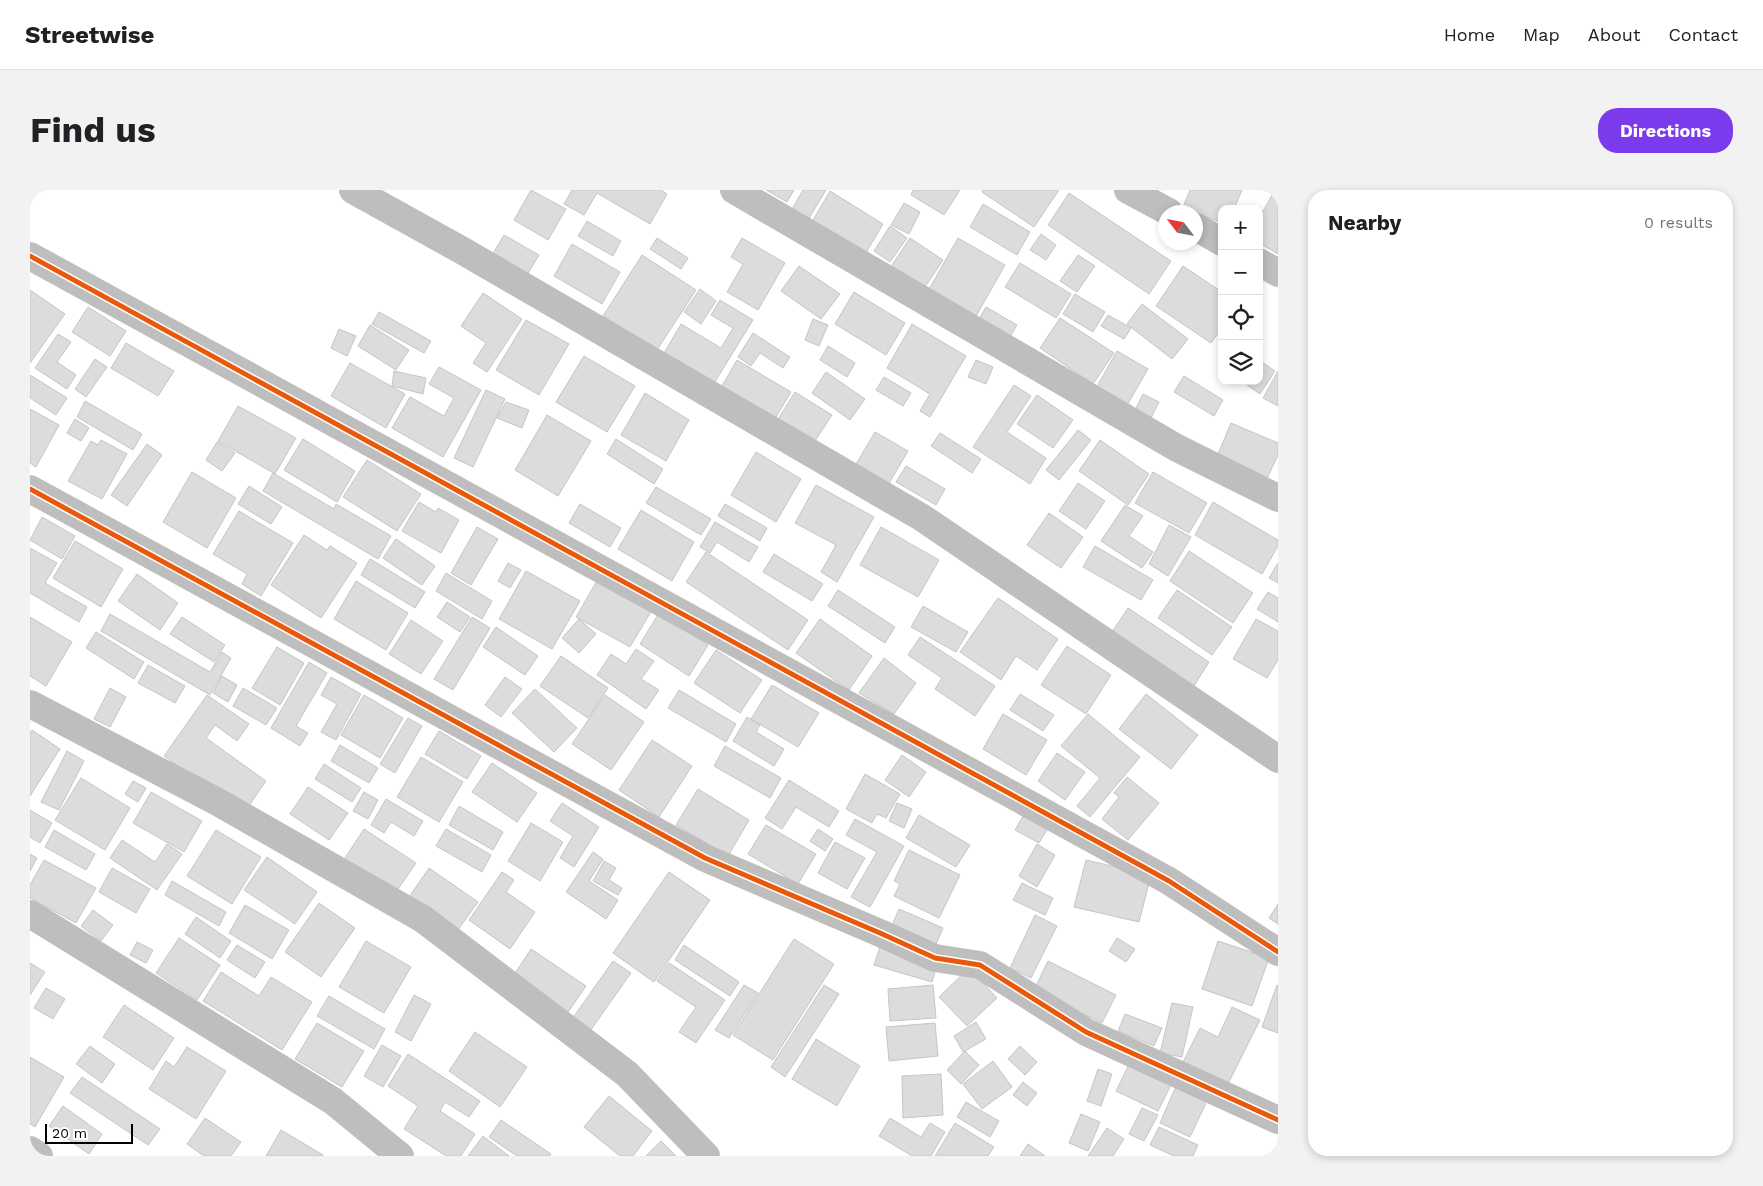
<!DOCTYPE html>
<meta charset="utf-8">
<style>
:root{--surface:#fff;--page:#f2f2f2;--text:#202124;--muted:#757577;--line:#e0e0e0;--accent:#7c3aed}
body{margin:0;font-family:"Work Sans",sans-serif;background:var(--page);color:var(--text)}
.controls{position:absolute;right:15px;top:15px;display:grid;overflow:hidden;border-radius:10px;box-shadow:0 2px 8px #0003}
.controls button{width:45px;height:45px;display:grid;place-items:center;padding:0;border:0;border-bottom:1px solid var(--line);background:var(--surface);color:var(--text);font:25px sans-serif}
.compass{position:absolute;left:1128px;top:15px;width:45px;height:45px;border-radius:50%;background:var(--surface);box-shadow:0 2px 8px #0003;rotate:302deg}
.scale{position:absolute;left:15px;bottom:12px;width:88px;box-sizing:border-box;padding-left:5px;border:2px solid #000;border-top:0;font-size:14px;line-height:18px;white-space:nowrap;color:#000;-webkit-text-stroke:4px #fff;paint-order:stroke}
.list{margin:0;padding:0;list-style:none}
h2{display:flex;justify-content:space-between;align-items:center;height:65px;margin:0;padding:0 20px;font-size:21px}
h2 small{font-size:16px;font-weight:400;color:var(--muted)}
.icon{flex:none;width:28px;height:28px;fill:none;stroke:currentColor;stroke-width:2;stroke-linecap:round;stroke-linejoin:round}
.map{position:relative;flex:none;width:1248px;height:966px;overflow:hidden;border-radius:20px}
header{display:flex;align-items:center;gap:30px;box-sizing:border-box;height:70px;padding:0 25px;background:var(--surface);border-bottom:1px solid var(--line)}
header strong{font-size:24px}
nav{display:flex;gap:28px;margin-inline-start:auto;font-size:18px}
.intro{display:flex;align-items:center;justify-content:space-between;box-sizing:border-box;height:120px;padding:0 30px}
h1{margin:0;font-size:35px}
.button{padding:12px 22px;border-radius:20px;background:var(--accent);color:#fff;font-size:18px;font-weight:700}
main{display:flex;gap:30px;padding:0 30px}
aside{flex:1;background:var(--surface);border-radius:20px;box-shadow:0 2px 8px #0003}
.map>svg:first-child{display:block}
.building{fill:#dcdcdc;stroke:#c5c5c5}
.lines{fill:none;stroke-linecap:round;stroke-linejoin:round}
.minor{stroke:#bebebe;stroke-width:28}
.cycleway-casing{stroke:#fff;stroke-width:8}
.cycleway{stroke:#e8590c;stroke-width:5}
</style>
<header>
<strong>Streetwise</strong>
<nav><a>Home</a><a>Map</a><a>About</a><a>Contact</a></nav>
</header>
<div class="intro"><h1>Find us</h1><a class="button">Directions</a></div>
<main>
<div class="map">
<svg width="1248" height="966" viewBox="0 0 1248 966">
<rect width="100%" height="100%" fill="#fff"/>
<path class="building" d="M 501,0 L 536,19 L 518,50 L 484,30 Z
M 542,0 L 631,0 L 637,4 L 620,34 L 567,3 L 554,25 L 534,14 Z
M 736,0 L 764,0 L 757,12 Z
M 773,0 L 796,0 L 775,35 L 758,26 Z
M 883,0 L 930,0 L 914,25 L 881,5 Z
M 953,0 L 1029,0 L 1004,37 L 952,2 Z
M 1160,0 L 1212,0 L 1204,19 L 1192,19 L 1192,33 L 1153,17 Z
M 1245,0 L 1248,0 L 1248,64 L 1229,53 L 1229,28 Z
M 800,1 L 853,34 L 833,68 L 779,37 Z
M 1039,3 L 1141,71 L 1119,104 L 1018,35 Z
M 874,13 L 890,22 L 879,44 L 861,35 Z
M 953,14 L 1000,42 L 987,65 L 940,37 Z
M 557,31 L 591,51 L 583,66 L 548,46 Z
M 860,36 L 877,48 L 860,72 L 844,61 Z
M 1011,44 L 1026,55 L 1016,70 L 1000,60 Z
M 474,45 L 509,65 L 497,85 L 462,65 Z
M 627,48 L 658,68 L 651,79 L 620,59 Z
M 712,48 L 755,73 L 728,120 L 697,102 L 713,74 L 701,67 Z
M 880,48 L 913,70 L 891,103 L 858,81 Z
M 928,48 L 975,75 L 945,128 L 898,101 Z
M 542,54 L 590,82 L 572,114 L 524,86 Z
M 612,65 L 666,100 L 627,160 L 573,126 Z
M 1048,65 L 1065,76 L 1047,102 L 1030,91 Z
M 990,73 L 1041,104 L 1026,128 L 975,97 Z
M 769,76 L 810,104 L 791,129 L 751,101 Z
M 1153,76 L 1192,102 L 1192,138 L 1181,153 L 1126,116 Z
M 670,99 L 686,111 L 671,134 L 654,122 Z
M 0,100 L 35,124 L 0,173 Z
M 824,102 L 875,133 L 856,165 L 805,134 Z
M 453,103 L 492,129 L 457,182 L 443,173 L 456,153 L 431,136 Z
M 1045,104 L 1075,122 L 1063,142 L 1033,124 Z
M 690,110 L 723,130 L 683,195 L 633,165 L 651,134 L 691,158 L 703,138 L 681,125 Z
M 1112,114 L 1158,149 L 1142,169 L 1097,134 Z
M 58,117 L 96,141 L 80,166 L 42,142 Z
M 956,117 L 987,135 L 977,152 L 946,134 Z
M 349,122 L 401,151 L 394,163 L 342,134 Z
M 1078,125 L 1101,138 L 1094,149 L 1071,136 Z
M 1030,128 L 1084,163 L 1063,194 L 1010,158 Z
M 783,129 L 798,135 L 789,156 L 775,150 Z
M 496,130 L 539,154 L 509,205 L 466,180 Z
M 882,134 L 936,166 L 900,227 L 890,221 L 900,204 L 857,178 Z
M 340,135 L 379,160 L 366,180 L 328,156 Z
M 309,139 L 326,146 L 317,166 L 301,158 Z
M 723,143 L 760,167 L 753,178 L 730,163 L 721,176 L 708,167 Z
M 28,144 L 41,152 L 27,172 L 46,185 L 37,199 L 5,178 Z
M 96,153 L 144,181 L 128,206 L 81,178 Z
M 798,156 L 825,173 L 817,187 L 790,170 Z
M 1087,161 L 1118,179 L 1096,217 L 1065,200 Z
M 554,166 L 605,196 L 577,242 L 526,212 Z
M 65,169 L 77,177 L 56,207 L 45,199 Z
M 707,170 L 761,202 L 743,232 L 689,201 Z
M 946,170 L 963,177 L 956,194 L 938,187 Z
M 1232,172 L 1245,181 L 1230,204 L 1217,195 L 1219,191 L 1229,191 L 1229,176 Z
M 320,173 L 375,204 L 356,238 L 301,206 Z
M 409,177 L 451,200 L 413,267 L 362,238 L 380,207 L 414,226 L 424,208 L 399,194 Z
M 364,181 L 396,188 L 393,204 L 362,196 Z
M 1248,181 L 1248,216 L 1233,208 Z
M 796,182 L 835,209 L 820,230 L 782,203 Z
M 0,185 L 37,208 L 26,225 L 0,208 Z
M 1154,186 L 1193,210 L 1184,226 L 1144,202 Z
M 854,187 L 881,203 L 873,216 L 846,200 Z
M 984,195 L 1001,206 L 977,242 L 1016,268 L 1000,294 L 943,257 Z
M 456,200 L 475,209 L 443,277 L 424,268 Z
M 765,202 L 802,225 L 781,257 L 745,234 Z
M 615,203 L 659,230 L 636,271 L 591,245 Z
M 1113,204 L 1129,212 L 1119,232 L 1103,224 Z
M 1007,205 L 1043,230 L 1023,258 L 987,234 Z
M 55,211 L 112,244 L 103,260 L 47,227 Z
M 476,212 L 499,220 L 492,238 L 467,228 Z
M 208,216 L 266,248 L 245,284 L 188,251 Z
M 0,219 L 29,235 L 6,277 L 0,273 Z
M 517,225 L 561,251 L 528,306 L 485,280 Z
M 45,229 L 59,238 L 51,251 L 37,243 Z
M 1201,233 L 1248,253 L 1248,265 L 1235,293 L 1185,271 Z
M 1048,240 L 1061,250 L 1029,290 L 1016,280 Z
M 845,242 L 878,261 L 855,300 L 822,281 Z
M 910,243 L 951,269 L 942,283 L 901,256 Z
M 273,249 L 325,281 L 307,312 L 254,280 Z
M 586,249 L 633,279 L 624,294 L 577,264 Z
M 71,250 L 97,264 L 72,309 L 38,291 L 61,251 L 68,255 Z
M 1070,250 L 1119,284 L 1098,315 L 1049,281 Z
M 187,252 L 205,263 L 192,281 L 176,270 Z
M 117,254 L 132,265 L 97,316 L 81,305 Z
M 726,262 L 771,289 L 746,332 L 701,305 Z
M 337,270 L 391,304 L 367,341 L 313,307 Z
M 876,276 L 915,299 L 906,315 L 866,292 Z
M 162,282 L 206,308 L 177,358 L 133,332 Z
M 1123,282 L 1177,313 L 1159,343 L 1105,313 Z
M 243,283 L 304,319 L 306,314 L 361,346 L 348,369 L 233,301 Z
M 1048,293 L 1075,311 L 1056,339 L 1029,321 Z
M 786,295 L 844,327 L 807,392 L 791,382 L 806,355 L 765,333 Z
M 219,296 L 252,317 L 241,334 L 208,314 Z
M 626,297 L 681,329 L 671,345 L 616,313 Z
M 389,312 L 406,322 L 408,318 L 429,330 L 411,363 L 372,341 Z
M 1183,312 L 1248,350 L 1248,356 L 1232,384 L 1165,345 Z
M 550,314 L 591,338 L 580,357 L 539,333 Z
M 695,314 L 737,338 L 730,351 L 688,326 Z
M 1095,315 L 1113,326 L 1099,346 L 1123,362 L 1112,378 L 1071,351 Z
M 611,320 L 664,352 L 642,391 L 588,359 Z
M 209,321 L 263,353 L 231,406 L 212,394 L 217,384 L 183,364 Z
M 1019,323 L 1053,347 L 1031,378 L 997,355 Z
M 12,327 L 45,346 L 32,369 L 0,350 Z
M 685,332 L 728,357 L 719,372 L 687,352 L 680,363 L 670,357 Z
M 1139,335 L 1161,347 L 1138,386 L 1119,374 Z
M 447,337 L 468,349 L 441,395 L 421,383 Z
M 851,337 L 909,370 L 888,407 L 830,375 Z
M 274,345 L 297,360 L 300,356 L 327,373 L 291,428 L 241,395 Z
M 366,349 L 405,376 L 392,395 L 353,368 Z
M 45,351 L 93,379 L 71,417 L 23,388 Z
M 1065,356 L 1123,390 L 1111,410 L 1053,377 Z
M 0,358 L 27,373 L 15,393 L 57,417 L 49,432 L 0,403 Z
M 1159,361 L 1223,403 L 1203,433 L 1140,391 Z
M 676,362 L 778,430 L 758,460 L 656,392 Z
M 744,364 L 793,394 L 782,411 L 733,382 Z
M 340,369 L 395,402 L 385,418 L 331,385 Z
M 478,373 L 491,380 L 480,398 L 468,391 Z
M 1248,373 L 1248,393 L 1239,388 Z
M 496,381 L 550,411 L 522,459 L 469,429 Z
M 416,383 L 462,411 L 452,429 L 406,401 Z
M 107,384 L 148,413 L 130,440 L 88,411 Z
M 568,389 L 622,420 L 600,457 L 546,427 Z
M 326,391 L 378,423 L 356,460 L 304,429 Z
M 808,400 L 865,437 L 855,453 L 798,416 Z
M 1147,400 L 1202,437 L 1182,465 L 1128,428 Z
M 1238,402 L 1248,408 L 1248,432 L 1227,419 Z
M 968,408 L 1028,449 L 1007,480 L 986,466 L 971,490 L 930,462 Z
M 417,412 L 440,427 L 430,442 L 407,427 Z
M 893,416 L 938,442 L 926,462 L 881,437 Z
M 1098,418 L 1179,472 L 1162,499 L 1080,445 Z
M 629,423 L 678,455 L 659,486 L 610,454 Z
M 80,424 L 180,482 L 192,462 L 201,468 L 180,505 L 71,441 Z
M 0,427 L 42,452 L 16,496 L 0,486 Z
M 152,427 L 195,455 L 184,472 L 140,444 Z
M 442,427 L 460,438 L 423,500 L 404,489 Z
M 549,429 L 566,444 L 549,463 L 532,448 Z
M 790,429 L 842,466 L 819,500 L 766,463 Z
M 1226,429 L 1248,441 L 1248,470 L 1237,488 L 1203,469 Z
M 381,430 L 413,451 L 391,484 L 359,464 Z
M 466,437 L 508,466 L 495,485 L 453,457 Z
M 66,442 L 114,472 L 104,489 L 56,458 Z
M 890,447 L 965,496 L 945,526 L 905,499 L 912,488 L 878,465 Z
M 1037,456 L 1081,485 L 1056,524 L 1011,495 Z
M 247,457 L 274,473 L 250,515 L 222,498 Z
M 606,459 L 624,471 L 611,489 L 629,500 L 616,519 L 567,485 L 581,464 L 596,474 Z
M 686,460 L 732,490 L 710,523 L 664,493 Z
M 531,466 L 578,498 L 558,528 L 510,496 Z
M 854,468 L 886,493 L 864,524 L 829,503 Z
M 279,472 L 297,483 L 266,536 L 278,543 L 270,556 L 241,538 Z
M 118,475 L 155,496 L 145,513 L 108,493 Z
M 192,486 L 207,495 L 198,512 L 183,503 Z
M 301,487 L 331,504 L 306,550 L 291,542 L 307,514 L 291,505 Z
M 475,487 L 492,499 L 471,527 L 455,515 Z
M 742,495 L 789,523 L 768,557 L 721,529 Z
M 80,498 L 96,507 L 80,537 L 64,529 Z
M 213,498 L 247,518 L 236,535 L 203,516 Z
M 505,499 L 547,538 L 524,562 L 482,523 Z
M 649,500 L 706,534 L 696,552 L 638,518 Z
M 990,504 L 1024,525 L 1013,541 L 980,520 Z
M 1116,504 L 1168,545 L 1141,579 L 1089,539 Z
M 177,505 L 219,534 L 207,551 L 185,535 L 176,548 L 236,591 L 214,623 L 134,566 Z
M 334,505 L 373,528 L 350,568 L 311,545 Z
M 575,505 L 614,532 L 581,580 L 542,554 Z
M 973,524 L 1017,550 L 996,585 L 953,559 Z
M 1058,524 L 1110,567 L 1060,627 L 1047,616 L 1070,588 L 1031,556 Z
M 717,527 L 730,535 L 726,542 L 754,559 L 744,576 L 703,551 Z
M 378,528 L 392,536 L 365,583 L 350,574 Z
M 2,540 L 30,559 L 0,606 L 0,543 Z
M 409,541 L 451,566 L 437,589 L 395,564 Z
M 622,550 L 662,576 L 629,627 L 589,600 Z
M 310,555 L 348,578 L 339,593 L 301,571 Z
M 695,556 L 751,588 L 740,608 L 684,576 Z
M 37,561 L 54,571 L 29,620 L 11,612 Z
M 1027,563 L 1055,582 L 1035,610 L 1008,591 Z
M 872,565 L 896,582 L 879,607 L 855,590 Z
M 391,567 L 433,592 L 409,632 L 367,607 Z
M 462,573 L 507,603 L 487,632 L 442,602 Z
M 294,574 L 331,598 L 322,612 L 285,589 Z
M 835,584 L 870,604 L 856,628 L 847,624 L 842,633 L 816,619 Z
M 1097,587 L 1129,613 L 1098,650 L 1072,629 L 1089,607 L 1084,603 Z
M 51,588 L 100,618 L 75,660 L 25,630 Z
M 759,590 L 809,621 L 799,637 L 766,617 L 752,639 L 735,628 Z
M 103,591 L 116,598 L 108,612 L 95,604 Z
M 278,597 L 318,623 L 299,650 L 260,624 Z
M 668,599 L 719,630 L 698,666 L 646,635 Z
M 121,602 L 172,631 L 154,662 L 103,633 Z
M 334,602 L 348,610 L 338,629 L 323,621 Z
M 356,609 L 393,631 L 384,646 L 361,632 L 354,643 L 341,635 Z
M 532,613 L 569,637 L 544,677 L 530,668 L 543,646 L 520,631 Z
M 867,613 L 882,619 L 874,638 L 859,631 Z
M 429,616 L 473,642 L 463,660 L 419,635 Z
M 0,620 L 22,633 L 10,653 L 0,647 Z
M 889,625 L 940,655 L 926,677 L 876,648 Z
M 993,626 L 1017,640 L 1009,653 L 985,640 Z
M 825,629 L 874,656 L 840,717 L 821,707 L 847,662 L 816,645 Z
M 501,633 L 533,652 L 510,691 L 478,671 Z
M 736,635 L 786,664 L 768,694 L 718,664 Z
M 334,639 L 386,673 L 364,705 L 313,671 Z
M 416,639 L 461,665 L 452,682 L 406,656 Z
M 788,639 L 803,649 L 795,661 L 780,651 Z
M 24,640 L 65,664 L 56,680 L 15,657 Z
M 186,640 L 231,667 L 202,714 L 157,686 Z
M 92,650 L 125,672 L 137,654 L 152,664 L 127,700 L 80,668 Z
M 805,652 L 835,668 L 817,699 L 788,683 Z
M 1007,654 L 1025,665 L 1007,697 L 989,686 Z
M 879,660 L 930,685 L 909,728 L 864,706 L 870,694 L 864,691 Z
M 563,662 L 573,669 L 559,691 L 588,710 L 576,729 L 536,702 Z
M 0,664 L 7,668 L 0,681 Z
M 237,667 L 287,702 L 265,734 L 214,700 Z
M 14,670 L 66,698 L 46,733 L 0,708 L 0,695 Z
M 1056,670 L 1121,685 L 1109,732 L 1044,717 Z
M 574,671 L 586,678 L 579,690 L 592,698 L 588,705 L 563,691 Z
M 82,678 L 120,699 L 106,723 L 69,702 Z
M 399,678 L 448,712 L 425,744 L 377,710 Z
M 472,682 L 484,690 L 476,702 L 505,722 L 480,759 L 439,730 Z
M 639,682 L 680,710 L 624,792 L 583,763 Z
M 142,691 L 196,722 L 189,736 L 135,705 Z
M 992,693 L 1023,708 L 1015,725 L 983,710 Z
M 289,713 L 325,738 L 291,787 L 255,762 Z
M 1248,714 L 1248,734 L 1239,728 Z
M 215,715 L 259,740 L 242,769 L 199,743 Z
M 869,719 L 913,738 L 904,759 L 860,740 Z
M 63,720 L 83,735 L 71,751 L 51,736 Z
M 1005,725 L 1027,736 L 1001,788 L 980,778 Z
M 166,727 L 201,751 L 190,768 L 155,744 Z
M 149,748 L 190,775 L 167,810 L 126,783 Z
M 1087,748 L 1105,759 L 1096,772 L 1079,761 Z
M 764,749 L 804,774 L 743,870 L 703,845 Z
M 336,751 L 381,777 L 354,823 L 309,797 Z
M 1188,751 L 1239,768 L 1222,816 L 1172,799 Z
M 107,752 L 123,760 L 116,773 L 100,765 Z
M 207,755 L 235,772 L 225,788 L 197,770 Z
M 654,755 L 709,792 L 700,806 L 645,770 Z
M 850,757 L 907,775 L 902,792 L 844,775 Z
M 501,759 L 556,796 L 534,828 L 480,791 Z
M 583,771 L 601,783 L 558,844 L 540,832 Z
M 1018,771 L 1086,805 L 1072,833 L 1004,800 Z
M 0,773 L 15,782 L 0,805 Z
M 639,773 L 695,810 L 666,853 L 649,842 L 666,817 L 627,791 Z
M 939,778 L 967,808 L 937,836 L 909,807 Z
M 191,782 L 229,806 L 241,787 L 282,812 L 252,860 L 173,811 Z
M 714,795 L 728,803 L 699,848 L 685,840 Z
M 794,795 L 809,804 L 755,887 L 741,877 Z
M 903,795 L 906,828 L 860,831 L 858,799 Z
M 1247,795 L 1248,796 L 1248,843 L 1232,837 Z
M 16,798 L 35,809 L 23,829 L 4,818 Z
M 384,805 L 401,814 L 381,851 L 365,842 Z
M 299,806 L 355,839 L 344,859 L 287,826 Z
M 1142,813 L 1163,817 L 1152,867 L 1130,863 Z
M 94,815 L 144,848 L 123,880 L 73,847 Z
M 1202,817 L 1230,830 L 1196,898 L 1151,876 L 1170,838 L 1188,847 Z
M 1095,824 L 1132,838 L 1124,856 L 1088,841 Z
M 946,832 L 956,849 L 933,862 L 924,846 Z
M 287,833 L 334,861 L 312,897 L 265,869 Z
M 905,833 L 908,866 L 859,871 L 856,837 Z
M 445,842 L 497,877 L 470,917 L 419,881 Z
M 786,849 L 830,876 L 807,916 L 762,889 Z
M 352,855 L 371,866 L 353,897 L 334,886 Z
M 60,856 L 85,874 L 72,893 L 46,874 Z
M 990,856 L 1007,872 L 995,885 L 978,869 Z
M 157,857 L 196,881 L 166,929 L 119,899 L 136,871 L 144,877 Z
M 935,861 L 949,875 L 931,894 L 917,880 Z
M 378,864 L 450,911 L 439,927 L 415,912 L 410,921 L 445,944 L 431,966 L 416,966 L 374,939 L 388,916 L 358,896 Z
M 0,867 L 34,887 L 5,937 L 0,934 Z
M 1101,870 L 1143,891 L 1128,921 L 1086,901 Z
M 963,871 L 982,897 L 952,919 L 933,894 Z
M 1068,879 L 1082,884 L 1071,916 L 1057,911 Z
M 911,884 L 913,925 L 873,928 L 872,886 Z
M 52,887 L 130,939 L 118,955 L 40,903 Z
M 993,892 L 1007,903 L 997,916 L 983,905 Z
M 1146,896 L 1177,911 L 1160,947 L 1130,933 Z
M 579,906 L 622,941 L 603,966 L 590,966 L 554,937 Z
M 936,912 L 969,931 L 960,947 L 927,927 Z
M 33,916 L 72,944 L 59,964 L 19,936 Z
M 1112,918 L 1128,925 L 1114,951 L 1099,944 Z
M 1051,924 L 1070,932 L 1058,961 L 1039,953 Z
M 175,928 L 211,952 L 201,966 L 174,966 L 157,954 Z
M 860,928 L 891,947 L 900,933 L 915,942 L 901,966 L 882,966 L 849,946 Z
M 471,930 L 521,964 L 520,966 L 487,966 L 459,947 Z
M 925,933 L 964,957 L 958,966 L 905,966 Z
M 1129,937 L 1168,955 L 1163,966 L 1144,966 L 1120,955 Z
M 1077,938 L 1094,949 L 1083,966 L 1058,966 Z
M 251,940 L 293,965 L 293,966 L 236,966 Z
M 453,946 L 479,966 L 438,966 Z
M 631,951 L 646,966 L 616,966 Z
M 998,954 L 1015,966 L 990,966 Z"/>
<g class="lines">
<path class="minor" d="M 323,0 L 433,61 L 891,327 L 1248,569
M 704,0 L 1147,258 L 1248,308
M 1098,0 L 1139,22
M 1166,37 L 1192,52
M 0,66 L 1139,691 L 1248,762
M 1229,72 L 1248,83
M 0,299 L 675,668 L 850,743 L 905,768 L 950,775 L 1056,842 L 1248,930
M 0,514 L 186,611 L 393,729 L 597,884 L 676,966
M 0,724 L 303,911 L 370,966
M 0,960 L 9,966"/>
<defs>
<path id="cycleway" d="M 0,66 L 1139,691 L 1248,762
M 0,299 L 675,668 L 850,743 L 905,768 L 950,775 L 1056,842 L 1248,930"/>
</defs>
<use href="#cycleway" class="cycleway-casing"/>
<use href="#cycleway" class="cycleway"/>
</g>
</svg>
<div class="controls">
<button>+</button>
<button>−</button>
<button><svg class="icon" aria-label="locate" viewBox="0 0 24 24"><circle cx="12" cy="12" r="6"/><path d="M12 2v4M12 18v4M2 12h4M18 12h4"/></svg></button>
<button><svg class="icon" aria-label="layers" viewBox="0 0 24 24"><path d="M12 4l9 5-9 5-9-5zM3 14l9 5 9-5"/></svg></button>
</div>
<svg class="compass" viewBox="-18 -18 36 36"><path d="M0-13l5 13h-10z" fill="#e53935"/><path d="M0 13l5-13h-10z" fill="#757577"/></svg>
<div class="scale">20 m</div>
</div>
<aside>
<h2>Nearby<small>0 results</small></h2>
<ul class="list">
</ul>
</aside>
</main>
